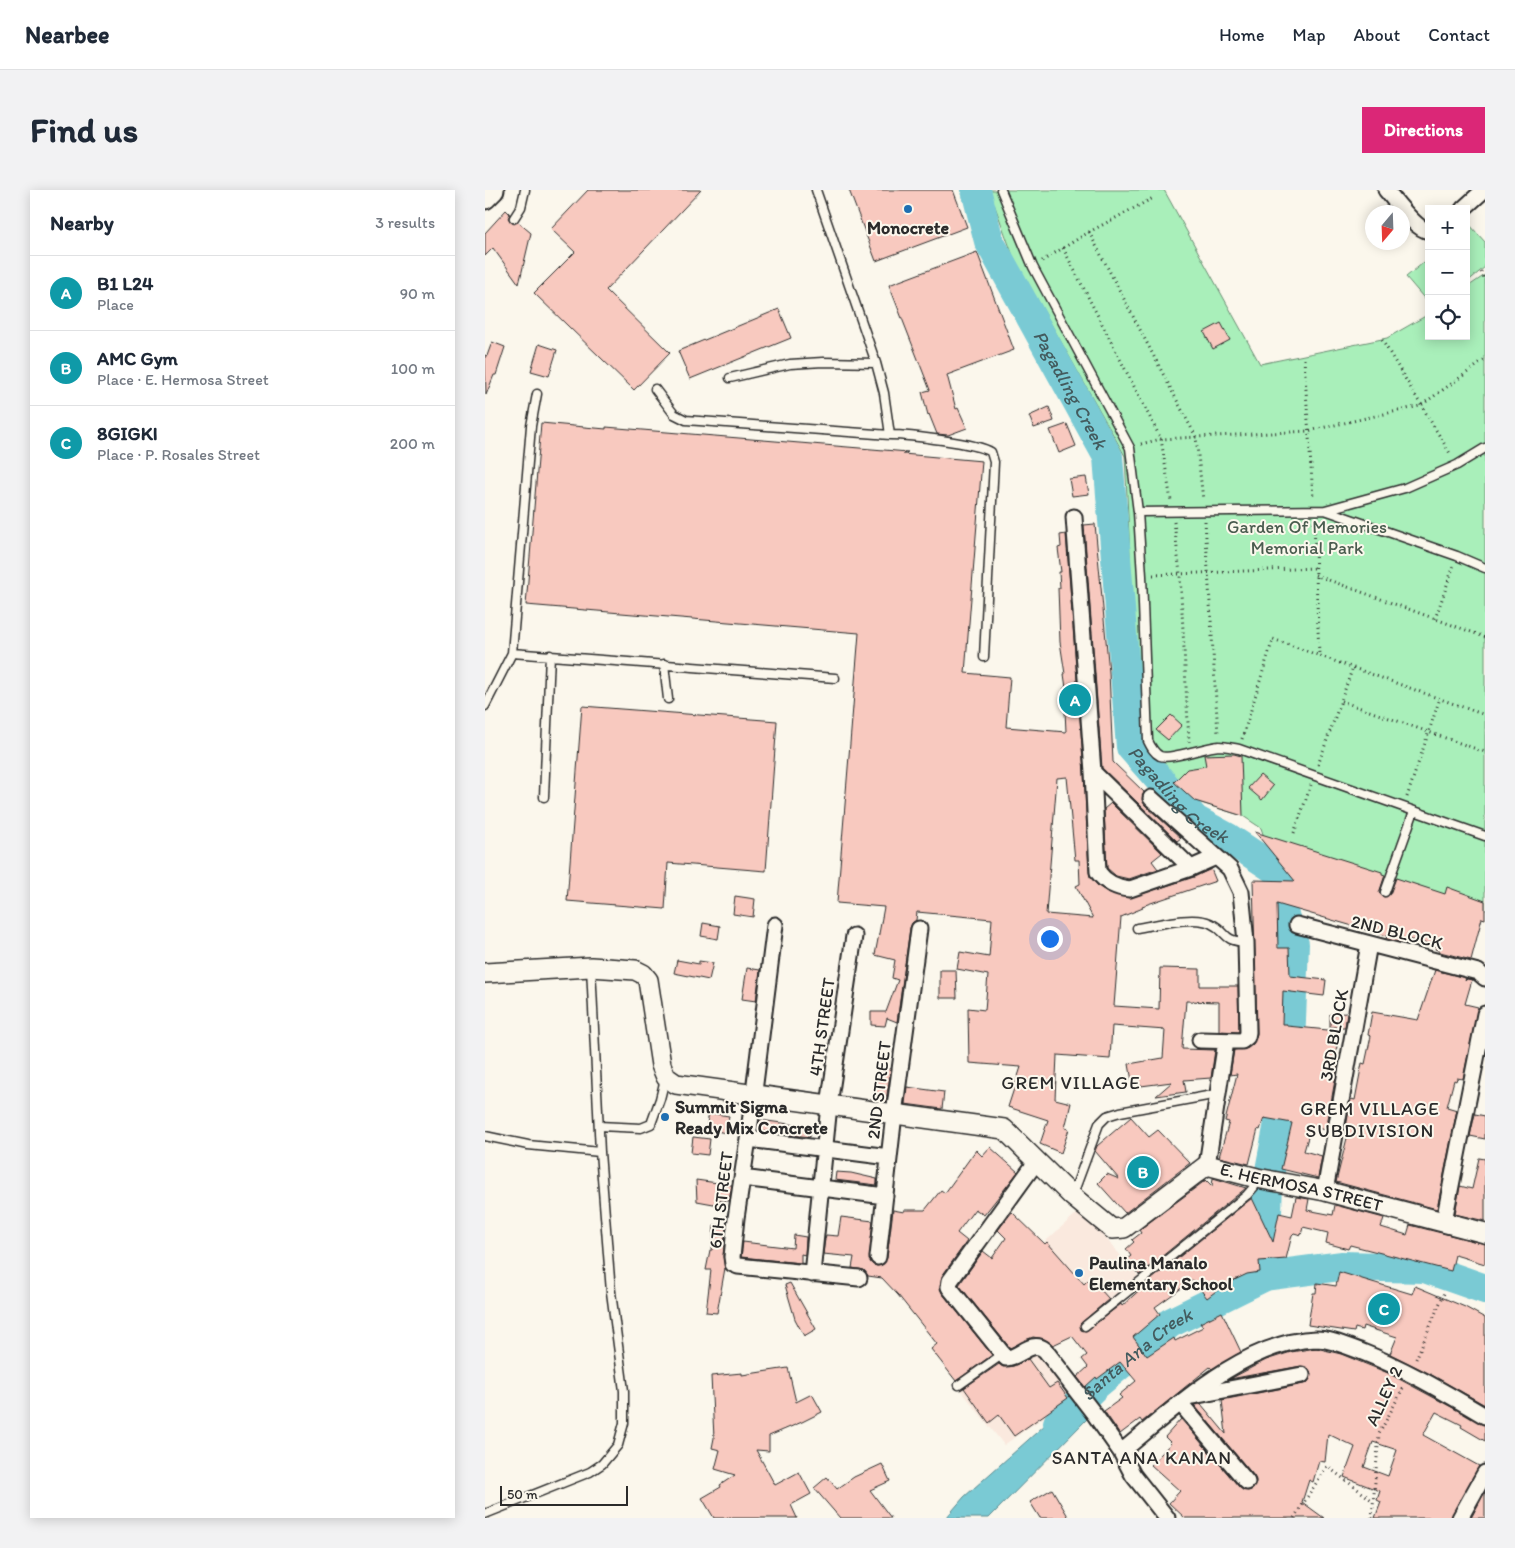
<!DOCTYPE html>
<meta charset="utf-8">
<style>
:root{--surface:#fff;--page:#f2f2f3;--text:#1f2937;--muted:#747a83;--line:#e0e1e3;--accent:#db2777}
body{margin:0;font-family:Itim,sans-serif;background:var(--page);color:var(--text)}
.controls{position:absolute;right:15px;top:15px;display:grid;overflow:hidden;border-radius:0px;box-shadow:0 2px 12px #0003}
.controls button{width:45px;height:45px;display:grid;place-items:center;padding:0;border:0;border-bottom:1px solid var(--line);background:var(--surface);color:var(--text);font:25px sans-serif}
.compass{position:absolute;left:880px;top:15px;width:45px;height:45px;border-radius:50%;background:var(--surface);box-shadow:0 2px 12px #0003;rotate:199deg}
.scale{position:absolute;left:15px;bottom:12px;width:128px;box-sizing:border-box;padding-left:5px;border:2px solid #2b2b2b;border-top:0;font-size:14px;line-height:18px;white-space:nowrap;color:#2b2b2b;-webkit-text-stroke:4px #fbf7ec;paint-order:stroke}
.you{position:absolute;left:564px;top:748px;width:18px;height:18px;margin:-12px;border:4px solid #fff;border-radius:50%;background:#1a73e8;box-shadow:0 0 0 8px #1a73e833}
.badge{display:grid;place-items:center;width:32px;height:32px;border-radius:50%;background:var(--accent);color:#fff;font-size:16px;font-weight:700}
.pin{position:absolute;translate:-50% -50%;border:2px solid #fff;box-shadow:0 1px 5px #0006}
.list{margin:0;padding:0;list-style:none}
h2{display:flex;justify-content:space-between;align-items:center;height:65px;margin:0;padding:0 20px;font-size:21px}
h2 small{font-size:16px;font-weight:400;color:var(--muted)}
.list li{display:grid;grid-template-columns:32px 1fr auto;gap:15px;align-items:center;box-sizing:border-box;height:75px;padding:0 20px;border-top:1px solid var(--line)}
.list b{display:block;font-size:19px;white-space:nowrap}
.list p{margin:0;font-size:16px;white-space:nowrap;color:var(--muted)}
.list em{font-size:16px;font-style:normal;color:var(--muted)}
.icon{flex:none;width:28px;height:28px;fill:none;stroke:currentColor;stroke-width:2;stroke-linecap:round;stroke-linejoin:round}
.map{position:relative;flex:none;width:1000px;height:1328px;overflow:hidden;border-radius:0px}
header{display:flex;align-items:center;gap:30px;box-sizing:border-box;height:70px;padding:0 25px;background:var(--surface);border-bottom:1px solid var(--line)}
header strong{font-size:24px}
nav{display:flex;gap:28px;margin-inline-start:auto;font-size:18px}
.intro{display:flex;align-items:center;justify-content:space-between;box-sizing:border-box;height:120px;padding:0 30px}
h1{margin:0;font-size:35px}
.button{padding:12px 22px;border-radius:0px;background:var(--accent);color:#fff;font-size:18px;font-weight:700}
main{display:flex;gap:30px;padding:0 30px}
aside{flex:1;background:var(--surface);border-radius:0px;box-shadow:0 2px 12px #0003}
.map>svg:first-child{display:block}
.built{fill:#fae9de}
.green{fill:#a9efba;stroke:#6a8d72}
.water{fill:#7acad4;stroke:#5a8a90}
.lines{fill:none;stroke-linecap:round;stroke-linejoin:round}
.river{stroke:#7acad4;stroke-width:30}
.building{fill:#f8c9bf;stroke:#2b2b2b;fill-rule:evenodd}
.service-casing{stroke:#2b2b2b;stroke-width:11}
.minor-casing{stroke:#2b2b2b;stroke-width:19}
.tertiary-casing{stroke:#2b2b2b;stroke-width:22}
.secondary-casing{stroke:#2b2b2b;stroke-width:25}
.path{stroke:#2b2b2b;stroke-width:3;stroke-dasharray:1 4;stroke-linecap:butt}
.service{stroke:#fbf7ec;stroke-width:8}
.minor{stroke:#fbf7ec;stroke-width:15}
.tertiary{stroke:#fbf7ec;stroke-width:19}
.secondary{stroke:#fbf7ec;stroke-width:21}
.poi-dot{fill:#1f6fb2;stroke:#fbf7ec;stroke-width:2}
.labels{text-anchor:middle;stroke-width:4;stroke-linejoin:round;paint-order:stroke}
.poi-label{font-size:18px;font-weight:bold;fill:#2b2b2b;stroke:#fbf7ec;text-anchor:start}
.park-label{font-size:18px;fill:#4a5c4f;stroke:#fbf7ec}
.street-label{font-size:18px;fill:#2b2b2b;stroke:#fbf7ec}
.water-label{font-size:19px;font-style:italic;fill:#435b5e;stroke:#fbf7ec}
.neighbourhood-label{font-size:19px;letter-spacing:1px;fill:#2b2b2b;stroke:#fbf7ec}
</style>
<header>
<strong>Nearbee</strong>
<nav><a>Home</a><a>Map</a><a>About</a><a>Contact</a></nav>
</header>
<div class="intro"><h1>Find us</h1><a class="button">Directions</a></div>
<main>
<aside>
<h2>Nearby<small>3 results</small></h2>
<ul class="list">
<li><span class="badge" style="background:#0f9aa8">A</span><div><b>B1 L24</b><p>Place</p></div><em>90 m</em></li>
<li><span class="badge" style="background:#0f9aa8">B</span><div><b>AMC Gym</b><p>Place · E. Hermosa Street</p></div><em>100 m</em></li>
<li><span class="badge" style="background:#0f9aa8">C</span><div><b>8GIGKI</b><p>Place · P. Rosales Street</p></div><em>200 m</em></li>
</ul>
</aside>
<div class="map">
<svg width="1000" height="1328" viewBox="0 0 1000 1328">
<rect width="100%" height="100%" fill="#fbf7ec"/>
<filter id="ink" filterUnits="userSpaceOnUse"><feTurbulence type="fractalNoise" baseFrequency=".02" numOctaves="2"/><feDisplacementMap in="SourceGraphic" scale="10" xChannelSelector="R" yChannelSelector="G"/><feConvolveMatrix kernelMatrix="1 2 1 2 8 2 1 2 1" color-interpolation-filters="sRGB"/></filter>
<g filter="url(#ink)">
<path class="built" d="M 592,1023 L 605,1030 L 656,1089 L 588,1140 L 533,1076 Z
M 550,1161 L 588,1207 L 519,1255 L 475,1199 L 517,1170 L 523,1175 Z"/>
<path class="green" d="M 504,0 L 679,0 L 775,174 L 902,148 L 944,124 L 944,146 L 981,146 L 981,98 L 1000,85 L 1000,721 L 798,675 L 782,656 L 776,638 L 758,626 L 710,611 L 689,592 L 654,545 L 640,266 L 528,66 Z
M 984,34 L 1000,52 L 1000,77 L 981,93 L 981,36 Z
M 944,68 L 944,114 L 921,87 Z"/>
<path class="water" d="M 588,1210 L 603,1228 L 504,1328 L 461,1328 L 479,1307 Z"/>
<g class="lines">
<g class="river">
<path id="s1" d="M 491,0 L 504,51 L 623,267 L 646,557 L 710,630 L 743,648 L 796,683 L 796,717 L 809,754 L 804,880 L 783,991 L 780,1086"/>
<path id="s2" d="M 573,1233 L 612,1194 L 685,1133 L 780,1086 L 856,1076 L 940,1078 L 1000,1099"/>
</g>
</g>
<path class="building" d="M 103,0 L 216,0 L 121,100 L 185,163 L 149,200 L 49,103 L 90,62 L 66,39 Z
M 364,0 L 468,0 L 482,37 L 391,71 Z
M 21,20 L 25,24 L 23,28 L 26,32 L 29,34 L 33,32 L 46,43 L 34,94 L 8,58 L 0,66 L 0,43 Z
M 492,62 L 529,160 L 462,185 L 471,219 L 473,218 L 482,238 L 463,245 L 452,244 L 444,224 L 443,225 L 437,202 L 445,200 L 404,95 Z
M 294,119 L 306,148 L 205,189 L 193,161 Z
M 736,133 L 745,150 L 728,159 L 719,142 Z
M 7,152 L 20,157 L 11,185 L 9,185 L 1,205 L 0,165 L 2,166 Z
M 54,154 L 72,160 L 64,186 L 46,181 Z
M 564,217 L 569,231 L 549,238 L 544,226 Z
M 56,233 L 121,239 L 121,237 L 423,262 L 418,264 L 497,271 L 480,483 L 525,487 L 521,537 L 581,542 L 579,498 L 581,498 L 579,484 L 580,484 L 575,452 L 573,398 L 575,398 L 574,382 L 576,382 L 573,358 L 576,357 L 575,345 L 581,344 L 599,583 L 604,682 L 605,687 L 613,696 L 622,702 L 644,708 L 709,687 L 726,679 L 731,691 L 657,716 L 658,718 L 636,727 L 629,816 L 674,819 L 675,778 L 715,779 L 715,796 L 753,796 L 754,842 L 734,841 L 734,812 L 701,811 L 697,859 L 730,860 L 726,888 L 699,890 L 701,902 L 671,906 L 687,892 L 648,897 L 644,874 L 678,868 L 680,840 L 627,836 L 625,869 L 572,865 L 570,909 L 586,913 L 580,938 L 584,939 L 576,963 L 555,954 L 563,930 L 523,917 L 536,877 L 484,873 L 483,818 L 500,820 L 503,785 L 472,779 L 475,762 L 504,767 L 507,729 L 432,722 L 431,730 L 427,733 L 425,738 L 412,832 L 402,828 L 400,836 L 386,835 L 386,822 L 401,822 L 413,790 L 407,788 L 410,770 L 390,765 L 399,717 L 352,713 L 374,443 L 41,415 ZM 582,587 L 590,670 L 594,670 L 595,694 L 591,696 L 608,728 L 561,724 L 572,588 Z
M 582,234 L 591,256 L 574,263 L 565,240 Z
M 601,287 L 604,304 L 587,306 L 584,289 Z
M 610,334 L 624,482 L 628,572 L 659,602 L 657,610 L 660,615 L 696,648 L 692,651 L 617,578 L 599,335 Z
M 97,516 L 292,531 L 281,681 L 183,673 L 180,719 L 82,711 Z
M 686,525 L 697,535 L 683,550 L 671,540 Z
M 749,564 L 756,566 L 758,626 L 710,611 L 689,592 L 702,579 L 721,576 L 719,565 Z
M 775,585 L 788,596 L 777,610 L 763,598 Z
M 626,613 L 677,663 L 667,671 L 673,679 L 644,689 L 631,686 L 622,678 L 619,619 Z
M 770,642 L 897,682 L 897,684 L 900,685 L 894,703 L 899,707 L 905,704 L 911,688 L 960,704 L 962,697 L 1000,711 L 1000,729 L 997,728 L 986,770 L 955,762 L 955,761 L 950,759 L 951,756 L 922,749 L 921,754 L 901,749 L 902,746 L 792,714 L 793,758 L 804,758 L 805,786 L 841,790 L 839,806 L 798,801 L 797,834 L 802,834 L 802,836 L 853,841 L 851,867 L 854,868 L 841,940 L 826,937 L 819,961 L 837,966 L 833,988 L 796,979 L 807,933 L 779,928 L 775,940 L 773,939 L 764,974 L 734,967 L 744,932 L 740,931 L 752,884 L 745,885 L 749,860 L 763,858 L 768,854 L 772,844 L 768,690 L 810,691 Z
M 250,706 L 270,709 L 268,727 L 248,724 Z
M 218,733 L 235,736 L 233,749 L 216,746 Z
M 192,770 L 214,774 L 214,771 L 228,773 L 224,790 L 189,783 Z
M 262,778 L 275,780 L 271,811 L 257,809 Z
M 455,780 L 471,780 L 472,808 L 455,808 Z
M 950,780 L 981,788 L 980,791 L 982,789 L 987,790 L 980,814 L 993,817 L 978,889 L 972,888 L 971,891 L 969,890 L 962,917 L 972,920 L 952,1019 L 851,992 L 863,944 L 860,943 L 866,909 L 870,910 L 877,873 L 880,874 L 886,846 L 883,845 L 887,822 L 933,830 Z
M 862,823 L 860,837 L 845,837 L 845,824 Z
M 393,878 L 406,879 L 401,911 L 390,910 Z
M 422,897 L 459,902 L 457,919 L 420,914 Z
M 224,923 L 244,926 L 241,943 L 221,939 Z
M 990,924 L 1000,926 L 1000,949 L 985,946 Z
M 646,927 L 664,947 L 673,940 L 705,973 L 640,1023 L 613,993 L 622,984 L 634,989 L 610,961 L 612,956 Z
M 275,930 L 326,937 L 325,947 L 273,941 Z
M 208,947 L 225,949 L 223,965 L 206,963 Z
M 505,957 L 533,982 L 499,1025 L 490,1019 L 472,1043 L 482,1051 L 457,1086 L 455,1096 L 457,1103 L 507,1165 L 471,1191 L 446,1159 L 452,1154 L 413,1105 L 397,1088 L 383,1086 L 379,1080 L 367,1078 L 369,1067 L 338,1064 L 340,1049 L 341,1045 L 353,1046 L 356,1027 L 388,1031 L 384,1070 L 388,1075 L 392,1076 L 397,1075 L 402,1068 L 408,1020 L 419,1022 L 419,1020 L 440,1020 L 456,1000 L 460,1003 L 491,960 L 497,966 Z
M 994,968 L 1000,969 L 1000,1031 L 970,1024 L 975,996 L 987,999 Z
M 351,982 L 366,983 L 392,989 L 392,995 L 350,990 Z
M 728,988 L 761,998 L 654,1085 L 641,1070 L 646,1066 L 641,1059 L 649,1052 L 647,1050 L 656,1043 L 654,1040 L 721,990 L 727,996 Z
M 211,990 L 247,995 L 244,1011 L 235,1010 L 234,1015 L 212,1011 Z
M 811,1007 L 824,1009 L 822,1020 L 848,1025 L 850,1015 L 899,1028 L 896,1037 L 922,1045 L 925,1035 L 1000,1054 L 1000,1074 L 970,1065 L 966,1081 L 865,1055 L 863,1059 L 841,1053 L 843,1043 L 818,1037 L 816,1045 L 809,1043 L 807,1045 L 801,1069 L 774,1071 L 775,1082 L 762,1084 L 739,1095 L 722,1108 L 708,1090 L 670,1117 L 675,1124 L 648,1147 L 662,1166 L 689,1148 L 690,1151 L 718,1137 L 715,1133 L 737,1122 L 756,1162 L 727,1179 L 725,1177 L 657,1232 L 655,1229 L 635,1244 L 619,1221 L 637,1208 L 634,1205 L 651,1191 L 635,1172 L 612,1189 L 611,1187 L 600,1197 L 592,1187 L 603,1177 L 597,1169 L 602,1165 L 587,1146 L 568,1155 L 559,1149 L 548,1147 L 525,1158 L 474,1095 L 498,1061 L 507,1068 L 521,1048 L 513,1040 L 527,1022 L 560,1054 L 562,1052 L 599,1094 L 605,1088 L 624,1109 L 595,1134 L 596,1140 L 601,1141 L 636,1114 L 637,1116 L 661,1094 L 767,1008 L 788,1052 L 794,1023 L 807,1026 Z
M 229,1035 L 241,1036 L 238,1066 L 240,1078 L 232,1123 L 221,1122 L 226,1080 L 221,1080 L 225,1060 L 227,1060 Z
M 309,1045 L 321,1047 L 320,1065 L 316,1064 L 316,1073 L 256,1067 L 258,1052 L 308,1058 Z
M 854,1082 L 927,1104 L 930,1096 L 980,1117 L 1000,1128 L 1000,1215 L 943,1183 L 905,1164 L 912,1147 L 878,1136 L 877,1140 L 870,1138 L 869,1142 L 823,1135 L 828,1103 L 831,1103 L 832,1093 L 851,1096 Z
M 305,1093 L 331,1139 L 319,1146 L 310,1129 L 300,1095 Z
M 831,1158 L 856,1164 L 903,1183 L 1000,1235 L 1000,1251 L 976,1237 L 977,1235 L 951,1222 L 938,1245 L 994,1276 L 966,1328 L 890,1328 L 896,1312 L 892,1310 L 895,1301 L 859,1287 L 870,1257 L 843,1244 L 840,1272 L 834,1271 L 828,1292 L 824,1290 L 817,1312 L 839,1328 L 700,1328 L 684,1313 L 695,1301 L 666,1275 L 686,1253 L 680,1247 L 696,1229 L 755,1298 L 763,1301 L 768,1299 L 771,1291 L 769,1286 L 709,1215 L 716,1214 L 741,1244 L 737,1210 L 819,1194 L 823,1192 L 826,1184 L 824,1179 L 816,1176 L 745,1189 L 781,1170 L 806,1162 ZM 888,1252 L 912,1260 L 903,1286 L 879,1277 Z
M 543,1169 L 564,1198 L 572,1193 L 583,1208 L 529,1246 L 514,1225 L 504,1233 L 479,1198 L 514,1174 L 518,1177 L 528,1176 Z
M 303,1178 L 311,1212 L 327,1204 L 337,1222 L 317,1232 L 284,1246 L 284,1261 L 271,1260 L 290,1295 L 314,1282 L 326,1304 L 306,1315 L 312,1328 L 229,1328 L 217,1308 L 236,1297 L 235,1295 L 250,1285 L 230,1279 L 235,1260 L 227,1258 L 229,1248 L 226,1186 L 257,1183 L 257,1185 Z
M 397,1274 L 405,1291 L 385,1300 L 406,1328 L 355,1328 L 329,1298 L 342,1287 L 352,1299 L 369,1287 Z
M 567,1299 L 584,1328 L 555,1328 L 545,1312 Z
M 1000,1302 L 1000,1328 L 986,1328 Z"/>
<g class="lines">
<defs>
<path id="service" d="M 516,0 L 548,77 L 645,258 L 653,322 L 657,386 L 663,551 C 666,557 669,563 675,566 C 685,570 720,557 734,556 C 741,556 748,558 754,559 L 1000,646
M 29,28 L 36,17 L 40,0
M 245,188 L 305,174 L 338,172 L 391,173
M 170,199 L 189,224 L 201,230 L 405,245 L 399,203 L 391,173 L 331,0
M 52,204 L 46,236 L 27,463 L 350,488
M 405,245 C 423,245 493,253 506,262 L 509,272 L 499,467
M 840,320 L 920,298 L 972,275 L 1000,258
M 653,322 L 840,320 L 972,366 L 1000,378
M 179,474 L 183,509
M 0,516 L 27,463
M 59,607 L 65,465
M 900,702 L 929,621
M 652,738 C 671,735 708,725 725,733 C 743,741 736,751 761,752
M 114,936 L 156,938 L 166,934 L 175,909 L 180,889
M 0,946 L 43,955 L 115,962
M 588,1004 L 614,934 L 622,926 L 635,922 L 733,904
M 600,1136 L 762,1005 L 769,997 L 772,988
M 474,1195 L 518,1164
M 0,1324 L 105,1282 L 117,1274 L 133,1255 L 139,1233 L 139,1201 L 126,1102 L 115,962 L 106,777"/>
<path id="minor" d="M 901,0 C 910,10 931,40 944,41
M 978,19 L 999,0
M 589,327 L 608,582 L 613,682 C 621,693 631,698 645,699 L 706,678 L 731,667
M 608,582 L 706,678
M 666,608 L 745,679 L 756,702 L 761,752 L 763,842 L 762,847 L 757,851 L 715,850
M 290,735 L 263,949 L 251,1028 L 247,1067 L 248,1074 L 253,1076 L 374,1088
M 812,735 L 993,782 L 1000,788
M 263,949 L 404,967
M 551,972 L 465,1091 L 464,1097 L 521,1168 C 535,1168 546,1149 560,1160 L 610,1225 L 636,1262 L 648,1285 L 682,1328
M 722,975 L 741,851
M 257,988 L 400,1006
M 840,1001 L 884,754
M 959,1031 L 1000,824
M 393,1067 L 409,924 L 434,739
M 327,1084 L 344,915 L 369,746
M 708,1206 L 817,1185
M 696,1214 L 762,1292
M 636,1262 C 689,1219 759,1151 831,1149 C 846,1149 861,1156 875,1161 C 919,1178 959,1202 1000,1226
M 975,1328 L 1000,1283"/>
<g id="tertiary">
<path id="s3" d="M 0,783 L 106,777 L 150,780 L 158,784 L 163,790 L 176,875 L 181,887 L 191,894 L 519,939 L 587,1006 L 627,1039 L 639,1038 L 722,975 L 772,988 L 840,1001 L 1000,1043"/>
</g>
<path id="secondary" d="M 0,8 L 8,0"/>
</defs>
<use href="#service" class="service-casing"/>
<use href="#minor" class="minor-casing"/>
<use href="#tertiary" class="tertiary-casing"/>
<use href="#secondary" class="secondary-casing"/>
<path class="path" d="M 604,42 L 711,247 L 718,310
M 578,58 L 676,249 L 686,311
M 557,71 L 604,42 L 670,7
M 996,82 L 1000,89
M 897,150 L 966,265
M 819,169 L 828,308
M 656,254 L 676,249 L 823,241 L 935,216 L 1000,170
M 720,331 L 733,544
M 689,332 L 695,384 L 704,552
M 829,332 L 834,465
M 668,385 L 830,378
M 830,385 L 1000,447
M 950,429 L 969,375
M 856,511 L 1000,562
M 757,549 L 788,449 L 1000,525
M 833,575 L 868,477
M 922,607 L 955,508
M 809,643 L 826,595
M 931,1169 L 960,1101
M 809,1328 L 842,1276 L 888,1311
M 887,1328 L 894,1244 L 918,1198"/>
<use href="#service" class="service"/>
<use href="#minor" class="minor"/>
<use href="#tertiary" class="tertiary"/>
<use href="#secondary" class="secondary"/>
</g>
</g>
<g class="poi-dot">
<circle cx="423" cy="19" r="5"/>
<circle cx="180" cy="927" r="5"/>
<circle cx="594" cy="1083" r="5"/>
</g>
<g class="labels">
<g class="poi-label">
<text x="423" y="44" text-anchor="middle">Monocrete</text>
<text x="190" y="923">Summit Sigma<tspan x="190" dy="21">Ready Mix Concrete</tspan></text>
<text x="604" y="1079">Paulina Manalo<tspan x="604" dy="21">Elementary School</tspan></text>
</g>
<g class="park-label">
<text x="822" y="343">Garden Of Memories<tspan x="822" dy="21">Memorial Park</tspan></text>
</g>
<g class="street-label">
<text transform="translate(912 742) rotate(14)" y="6">2ND BLOCK</text>
<text transform="translate(337 837) rotate(-82)" y="6">4TH STREET</text>
<text transform="translate(849 845) rotate(-80)" y="6">3RD BLOCK</text>
<text transform="translate(394 900) rotate(-83)" y="6">2ND STREET</text>
<text dy="6" stroke="none"><textPath href="#s3" startOffset="970">E. HERMOSA STREET</textPath></text>
<text transform="translate(236 1010) rotate(-83)" y="6">6TH STREET</text>
<text transform="translate(899 1206) rotate(-65)" y="6">ALLEY 2</text>
</g>
<g class="water-label">
<text dy="7" stroke="none"><textPath href="#s1" startOffset="222">Pagadling Creek</textPath></text>
<text dy="7" stroke="none"><textPath href="#s1" startOffset="658">Pagadling Creek</textPath></text>
<text dy="7" stroke="none"><textPath href="#s2" startOffset="105">Santa Ana Creek</textPath></text>
</g>
<g class="neighbourhood-label">
<text x="586" y="899">GREM VILLAGE</text>
<text x="885" y="925">GREM VILLAGE<tspan x="885" dy="22">SUBDIVISION</tspan></text>
<text x="657" y="1274">SANTA ANA KANAN</text>
</g>
</g>
</svg>
<div class="controls">
<button>+</button>
<button>−</button>
<button><svg class="icon" aria-label="locate" viewBox="0 0 24 24"><circle cx="12" cy="12" r="6"/><path d="M12 2v4M12 18v4M2 12h4M18 12h4"/></svg></button>
</div>
<svg class="compass" viewBox="-18 -18 36 36"><path d="M0-13l5 13h-10z" fill="#e53935"/><path d="M0 13l5-13h-10z" fill="#747a83"/></svg>
<div class="scale">50 m</div>
<div class="you"></div>
<div class="pin badge" style="left:590px;top:510px;background:#0f9aa8">A</div>
<div class="pin badge" style="left:658px;top:982px;background:#0f9aa8">B</div>
<div class="pin badge" style="left:899px;top:1119px;background:#0f9aa8">C</div>
</div>
</main>
